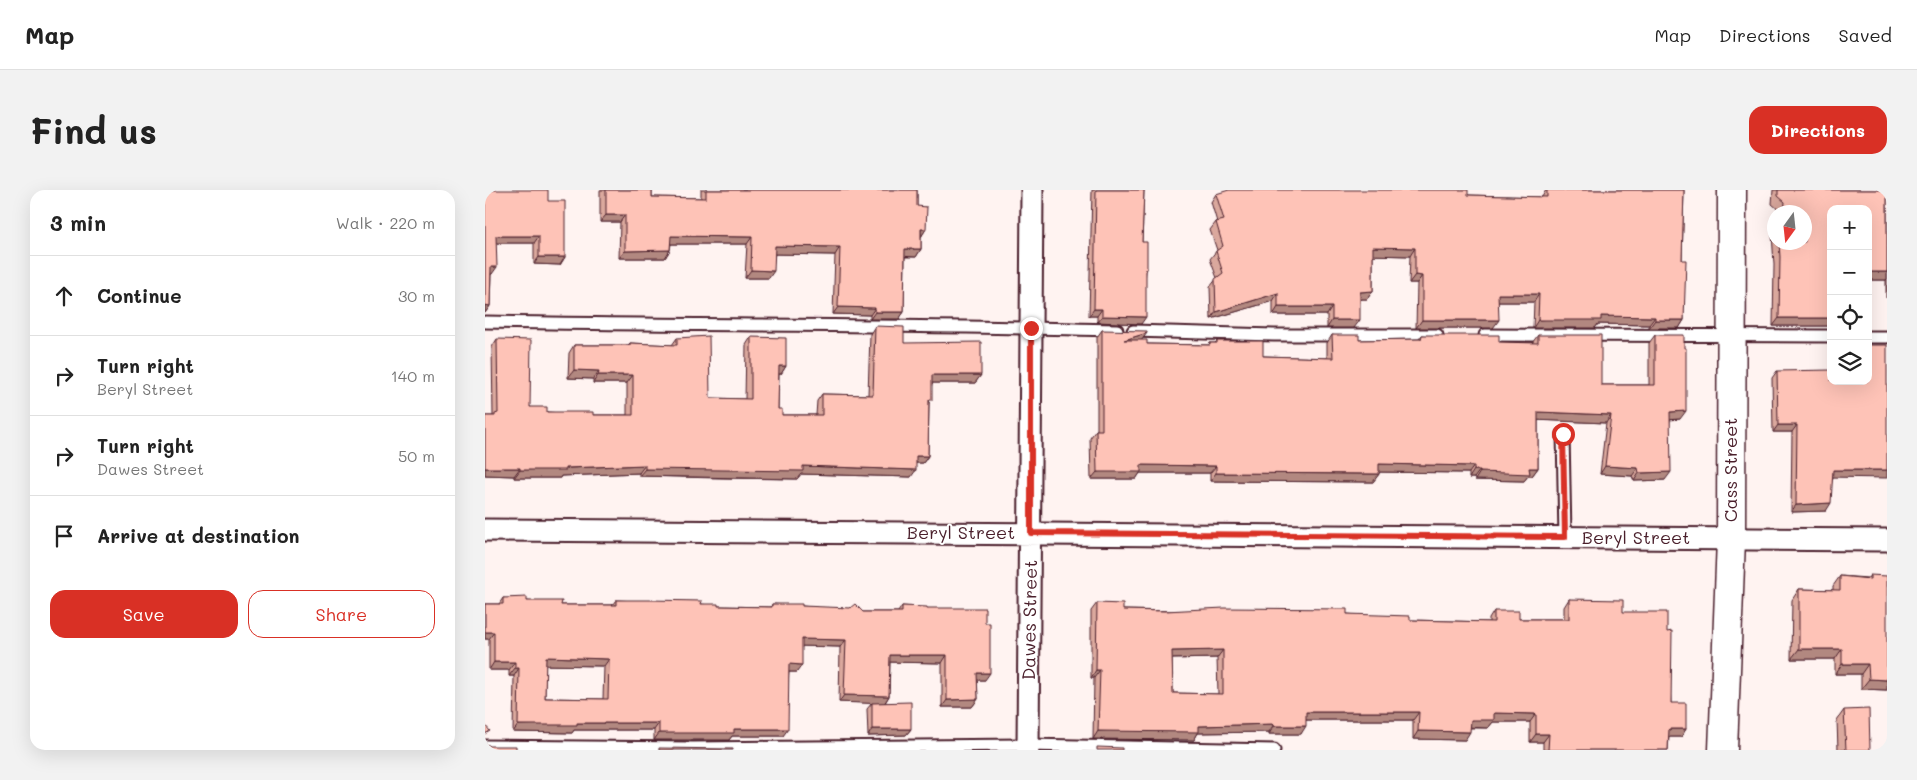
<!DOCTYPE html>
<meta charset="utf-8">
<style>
:root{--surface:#fff;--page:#f2f2f2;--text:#222;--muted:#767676;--line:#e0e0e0;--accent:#d93025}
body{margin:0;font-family:Mali,sans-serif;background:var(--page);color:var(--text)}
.controls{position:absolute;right:15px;top:15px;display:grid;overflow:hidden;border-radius:10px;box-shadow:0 5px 20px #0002}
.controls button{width:45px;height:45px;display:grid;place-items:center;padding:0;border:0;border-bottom:1px solid var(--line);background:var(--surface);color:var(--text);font:25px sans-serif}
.compass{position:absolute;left:1282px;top:15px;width:45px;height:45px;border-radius:50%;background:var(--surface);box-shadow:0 5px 20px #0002;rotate:195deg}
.stop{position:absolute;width:15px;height:15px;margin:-11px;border:4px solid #d93025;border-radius:50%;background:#fff}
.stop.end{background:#d93025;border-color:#fff;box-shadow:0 1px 5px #0008}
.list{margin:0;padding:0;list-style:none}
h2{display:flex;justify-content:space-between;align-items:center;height:65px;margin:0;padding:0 20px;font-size:21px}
h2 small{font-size:16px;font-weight:400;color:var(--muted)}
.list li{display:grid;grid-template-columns:32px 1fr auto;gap:15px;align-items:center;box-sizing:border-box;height:80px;padding:0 20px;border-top:1px solid var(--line)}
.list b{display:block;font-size:19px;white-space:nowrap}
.list p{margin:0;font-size:16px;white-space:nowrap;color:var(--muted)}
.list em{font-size:16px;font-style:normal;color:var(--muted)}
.actions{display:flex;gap:10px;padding:15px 20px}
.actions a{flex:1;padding:11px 0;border:1px solid var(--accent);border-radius:15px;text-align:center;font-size:18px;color:var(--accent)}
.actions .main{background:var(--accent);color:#fff}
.icon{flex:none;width:28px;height:28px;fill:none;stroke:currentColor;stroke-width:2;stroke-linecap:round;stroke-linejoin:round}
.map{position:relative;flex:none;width:1402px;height:560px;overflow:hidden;border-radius:15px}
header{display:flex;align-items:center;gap:30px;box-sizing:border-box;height:70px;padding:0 25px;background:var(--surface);border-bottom:1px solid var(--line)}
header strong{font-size:24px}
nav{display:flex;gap:28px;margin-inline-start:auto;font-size:18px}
.intro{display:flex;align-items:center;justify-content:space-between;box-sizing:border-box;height:120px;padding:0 30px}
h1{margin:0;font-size:35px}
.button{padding:12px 22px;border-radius:15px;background:var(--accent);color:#fff;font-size:18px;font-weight:700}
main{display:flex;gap:30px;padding:0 30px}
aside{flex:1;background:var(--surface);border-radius:15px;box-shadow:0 5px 20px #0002}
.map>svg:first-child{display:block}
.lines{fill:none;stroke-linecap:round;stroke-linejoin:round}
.lane-casing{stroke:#4a1f2b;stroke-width:15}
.street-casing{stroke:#4a1f2b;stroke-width:25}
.secondary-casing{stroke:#4a1f2b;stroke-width:31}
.lane{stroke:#fff;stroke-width:11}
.street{stroke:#fff;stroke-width:21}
.secondary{stroke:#fff;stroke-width:28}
.wall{fill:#daa89d;stroke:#4a1f2b;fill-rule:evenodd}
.shaded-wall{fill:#b28880;stroke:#4a1f2b}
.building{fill:#fec3b7;stroke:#4a1f2b;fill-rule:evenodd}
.route{stroke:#d93025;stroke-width:6}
.labels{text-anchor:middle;stroke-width:4;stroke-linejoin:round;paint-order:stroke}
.street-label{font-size:18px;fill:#4a1f2b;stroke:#fff}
</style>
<header>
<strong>Map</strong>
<nav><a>Map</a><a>Directions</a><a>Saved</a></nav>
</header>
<div class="intro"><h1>Find us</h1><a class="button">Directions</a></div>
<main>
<aside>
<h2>3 min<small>Walk · 220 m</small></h2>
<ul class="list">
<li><svg class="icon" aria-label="ahead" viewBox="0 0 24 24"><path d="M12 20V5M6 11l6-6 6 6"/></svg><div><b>Continue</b></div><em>30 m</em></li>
<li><svg class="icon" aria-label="right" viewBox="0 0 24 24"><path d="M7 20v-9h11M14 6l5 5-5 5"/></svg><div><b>Turn right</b><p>Beryl Street</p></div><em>140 m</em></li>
<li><svg class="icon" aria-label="right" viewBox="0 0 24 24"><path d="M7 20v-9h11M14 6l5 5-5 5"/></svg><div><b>Turn right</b><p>Dawes Street</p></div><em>50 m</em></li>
<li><svg class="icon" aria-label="arrive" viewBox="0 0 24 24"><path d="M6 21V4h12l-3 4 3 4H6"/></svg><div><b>Arrive at destination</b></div></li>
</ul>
<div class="actions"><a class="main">Save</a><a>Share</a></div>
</aside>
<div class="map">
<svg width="1402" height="560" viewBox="0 0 1402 560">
<rect width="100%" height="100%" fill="#fff3f1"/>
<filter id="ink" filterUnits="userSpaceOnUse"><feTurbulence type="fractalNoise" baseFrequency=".02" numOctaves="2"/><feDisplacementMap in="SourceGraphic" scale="10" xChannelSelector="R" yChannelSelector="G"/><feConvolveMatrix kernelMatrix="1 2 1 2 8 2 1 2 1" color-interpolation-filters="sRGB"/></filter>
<g filter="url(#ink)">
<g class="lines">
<defs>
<path id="lane" d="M 0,132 C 210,136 421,134 632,140
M 648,141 L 789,145 L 952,145
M 1000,145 L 1346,146
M 1383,147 L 1402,147
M 1078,244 L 1080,347
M 0,556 L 208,558 L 543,555 L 789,560"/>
<path id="street" d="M 0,340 L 1402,350
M 543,560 L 547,0"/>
<path id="secondary" d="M 1238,560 L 1246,349 L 1247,0"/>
</defs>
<use href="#lane" class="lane-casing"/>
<use href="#street" class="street-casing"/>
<use href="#secondary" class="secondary-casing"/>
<use href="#lane" class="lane"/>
<use href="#street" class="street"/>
<use href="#secondary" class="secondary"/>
</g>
<path class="wall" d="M 0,0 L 63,11 L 80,67 L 75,75 L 49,74 L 49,53 L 11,53 L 7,84 L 6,84 L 5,116 L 0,123 Z
M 115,0 L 167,0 L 167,7 L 216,8 L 216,0 L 432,0 L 432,16 L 441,39 L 436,47 L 436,59 L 431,67 L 420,67 L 419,122 L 414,129 L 385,129 L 385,125 L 348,124 L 350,65 L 290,64 L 284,88 L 260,88 L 262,54 L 186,54 L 185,60 L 180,68 L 134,68 L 135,32 L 115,32 Z
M 607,0 L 659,0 L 657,52 L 662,79 L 661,81 L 656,134 L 612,132 L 612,126 L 604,126 Z
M 1061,0 L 1199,0 L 1197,70 L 1199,130 L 1194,138 L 1164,138 L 1164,135 L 1113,134 L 1110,138 L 1048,138 L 1049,112 L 1013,112 L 1008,138 L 931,138 L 932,93 L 924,93 L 925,66 L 888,65 L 888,101 L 882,109 L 875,109 L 869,138 L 842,138 L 842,125 L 788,125 L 788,111 L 726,129 L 725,97 L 732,88 L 725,69 L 732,60 L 725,40 L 731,32 L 732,32 L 726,12 L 731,4 L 983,5 L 1057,7 Z
M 1288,0 L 1402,0 L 1402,107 L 1401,108 L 1401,90 L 1383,90 L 1383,19 L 1344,136 L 1288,136 L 1289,75 L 1287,43 L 1290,40 L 1290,52 L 1320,52 L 1320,22 L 1294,22 L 1294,20 L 1287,14 Z
M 390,136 L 419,153 L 496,185 L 490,193 L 447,193 L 444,214 L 443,266 L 438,273 L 431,273 L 426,287 L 316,284 L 312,289 L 232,288 L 154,286 L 154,283 L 76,286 L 75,288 L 29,288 L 29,286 L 0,285 L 0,226 L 8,226 L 7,157 L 12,149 L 45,217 L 62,222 L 108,225 L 142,225 L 142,193 L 108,193 L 108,189 L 83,188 L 84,163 L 89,155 L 143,155 L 145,153 L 187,155 L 192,148 L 225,208 L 260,209 L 261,155 L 266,147 L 301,176 L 296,184 L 294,184 L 293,219 L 297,225 L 331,225 L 332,211 L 337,204 L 383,205 L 385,144 Z
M 617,140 L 657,150 L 662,154 L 724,155 L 725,153 L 730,153 L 732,151 L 778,166 L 842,168 L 842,153 L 847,145 L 874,150 L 934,149 L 937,145 L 1014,152 L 1047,153 L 1053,145 L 1116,195 L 1164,195 L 1164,153 L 1170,145 L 1195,229 L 1185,230 L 1180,290 L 1149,291 L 1147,286 L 1115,284 L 1121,233 L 1053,230 L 1053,278 L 1047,286 L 1043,286 L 1039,291 L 990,290 L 989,288 L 984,288 L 984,283 L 894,282 L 894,284 L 888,292 L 725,291 L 725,283 L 655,283 L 651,289 L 606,289 L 605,248 L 611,240 L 612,240 L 612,147 Z
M 1292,181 L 1348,287 L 1341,321 L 1306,322 L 1307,242 L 1288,242 L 1287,188 Z
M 1385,385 L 1402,500 L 1376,499 L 1376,484 L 1350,484 L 1350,469 L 1306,469 L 1307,410 L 1314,399 L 1348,400 L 1348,396 L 1355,386 L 1383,388 Z
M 18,408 L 42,411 L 76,415 L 127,415 L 131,410 L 216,414 L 233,416 L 286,417 L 287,414 L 317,416 L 378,422 L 413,422 L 417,416 L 442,418 L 500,490 L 492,490 L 493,509 L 487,517 L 457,517 L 457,473 L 405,472 L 404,506 L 400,513 L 426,539 L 421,545 L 383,546 L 382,519 L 387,513 L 354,512 L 355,457 L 317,456 L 312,482 L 304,482 L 298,546 L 247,546 L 244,550 L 169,550 L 169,540 L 89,540 L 87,543 L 28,542 L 29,486 L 24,486 L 24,480 L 4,480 L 4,449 L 0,449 L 0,414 L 14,414 ZM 60,475 L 119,476 L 118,509 L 60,508 Z
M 1084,409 L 1138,422 L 1182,442 L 1186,513 L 1201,539 L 1196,547 L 1184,547 L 1183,560 L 1058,560 L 1058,552 L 1045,552 L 1045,532 L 1008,532 L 1003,538 L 985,538 L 980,550 L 928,549 L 928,530 L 821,530 L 816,544 L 784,544 L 784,542 L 713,543 L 709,550 L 608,549 L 609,488 L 606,488 L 606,421 L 612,413 L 638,420 L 862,424 L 925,430 L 1004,432 L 1004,429 L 1009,421 L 1034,429 L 1079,429 L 1079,417 ZM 732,468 L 733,504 L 688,503 L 687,469 Z
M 1359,520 L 1385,560 L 1353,560 L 1352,530 Z"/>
<path class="shaded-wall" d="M 121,25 L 140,25 L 135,32 L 115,32 Z
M 436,39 L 441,39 L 436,47 Z
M 11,46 L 54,46 L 49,53 L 6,53 Z
M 186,46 L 267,47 L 262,54 L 180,54 Z
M 290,56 L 355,57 L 350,65 L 285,64 Z
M 888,57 L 930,58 L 925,66 L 882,65 Z
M 420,59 L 436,59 L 431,67 L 414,66 Z
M 185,60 L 180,68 L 134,68 L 140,61 Z
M 54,67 L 80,67 L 75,75 L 49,74 Z
M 6,77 L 12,77 L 7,84 L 1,84 Z
M 266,80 L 289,81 L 284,88 L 260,88 Z
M 1383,82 L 1402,82 L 1402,89 L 1401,90 L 1383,90 Z
M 930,85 L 937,86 L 932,93 L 924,93 Z
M 888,101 L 882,109 L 869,109 L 875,102 Z
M 793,103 L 788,111 L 726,129 L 731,122 Z
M 1013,104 L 1054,104 L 1049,112 L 1008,112 Z
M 0,115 L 5,116 L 0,123 Z
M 353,117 L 390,118 L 385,125 L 348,124 Z
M 793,117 L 847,117 L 842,125 L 788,125 Z
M 609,119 L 617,119 L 612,126 L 604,126 Z
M 390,122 L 419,122 L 414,129 L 385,129 Z
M 617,126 L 661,127 L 656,134 L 612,132 Z
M 1116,126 L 1170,127 L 1164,135 L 1113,134 L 1110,138 L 1048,138 L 1053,130 Z
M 1294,128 L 1346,128 L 1346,134 L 1344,136 L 1288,136 Z
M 847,130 L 875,130 L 869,138 L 842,138 Z
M 937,130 L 1014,130 L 1008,138 L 931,138 Z
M 1170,130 L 1199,130 L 1194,138 L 1164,138 Z
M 662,143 L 656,151 L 639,150 Z
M 294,176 L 301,176 L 296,184 L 288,184 Z
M 89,180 L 114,181 L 108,189 L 83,188 Z
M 113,185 L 148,185 L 142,193 L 108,193 Z
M 447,185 L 496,185 L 490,193 L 442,193 Z
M 1201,221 L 1195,229 L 1179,230 L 1185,222 Z
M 1053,222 L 1126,225 L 1121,233 L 1048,230 Z
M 1293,235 L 1312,235 L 1307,242 L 1288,242 Z
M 431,266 L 443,266 L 438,273 L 426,273 Z
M 894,274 L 989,276 L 984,283 L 888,282 Z
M 160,275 L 154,283 L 76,286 L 75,288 L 29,288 L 35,280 Z
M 656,275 L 731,276 L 725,283 L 655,283 L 651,289 L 606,289 L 612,282 Z
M 318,276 L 431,280 L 426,287 L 316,284 L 312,289 L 154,286 L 160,279 Z
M 1120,276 L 1153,278 L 1147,286 L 1115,284 Z
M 0,278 L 35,278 L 29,286 L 0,285 Z
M 1044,278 L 1053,278 L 1047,286 L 1043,286 L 1039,291 L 990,290 L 995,282 Z
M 989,280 L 995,280 L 989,288 L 984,288 Z
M 1348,280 L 1402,280 L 1402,288 L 1343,287 Z
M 1186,282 L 1180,290 L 1149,291 L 1154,283 Z
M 731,283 L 894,284 L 888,292 L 725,291 Z
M 1346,313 L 1341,321 L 1306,322 L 1311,315 Z
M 0,442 L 9,442 L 4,449 L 0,449 Z
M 317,449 L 361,450 L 355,457 L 312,456 Z
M 1314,459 L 1357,459 L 1350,469 L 1306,469 Z
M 738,460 L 732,468 L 681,469 L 687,461 Z
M 405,465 L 462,465 L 457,473 L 400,472 Z
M 61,467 L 124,469 L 119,476 L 55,475 Z
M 9,472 L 30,472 L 24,480 L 4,480 Z
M 304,474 L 317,475 L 312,482 L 298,482 Z
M 1357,474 L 1383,474 L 1376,484 L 1350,484 Z
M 30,478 L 34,478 L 29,486 L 24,486 Z
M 611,480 L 615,480 L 609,488 L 606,488 Z
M 492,483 L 505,483 L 500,490 L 487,490 Z
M 1384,489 L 1402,490 L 1402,500 L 1376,499 Z
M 359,505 L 404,506 L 399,514 L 354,512 Z
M 493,509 L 487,517 L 457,517 L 462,510 Z
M 821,522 L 934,522 L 928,530 L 816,530 Z
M 1009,523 L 1051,524 L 1045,532 L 1008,532 L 1003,538 L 980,537 L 986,530 Z
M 92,533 L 174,533 L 169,540 L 89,540 L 87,543 L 28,542 L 33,535 Z
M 789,534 L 784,542 L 713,543 L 709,550 L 608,549 L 613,541 L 714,536 Z
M 789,536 L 821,536 L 816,544 L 784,544 Z
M 249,539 L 303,539 L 298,546 L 247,546 L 244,550 L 169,550 L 174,543 Z
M 387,539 L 426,539 L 421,545 L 383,546 Z
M 1184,539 L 1201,539 L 1196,547 L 1178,547 Z
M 933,541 L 985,542 L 980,550 L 928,549 Z
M 1051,544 L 1064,544 L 1058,552 L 1045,552 Z"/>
<path class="building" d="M 0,0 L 63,0 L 63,11 L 80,11 L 80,67 L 54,67 L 54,46 L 11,46 L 12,77 L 6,77 L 5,116 L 0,115 Z
M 121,0 L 167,0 L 167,7 L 221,8 L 221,0 L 432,0 L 432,16 L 442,17 L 441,39 L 436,39 L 436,59 L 420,59 L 419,122 L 390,122 L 390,118 L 353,117 L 355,57 L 290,56 L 289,81 L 266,80 L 267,47 L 186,46 L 185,60 L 140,61 L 140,25 L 121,25 Z
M 611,0 L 659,0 L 657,52 L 662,52 L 662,79 L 661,79 L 661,127 L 617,126 L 617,119 L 609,119 Z
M 744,0 L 983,0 L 983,5 L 1062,7 L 1062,0 L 1199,0 L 1197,70 L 1201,70 L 1199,130 L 1170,130 L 1170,127 L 1116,126 L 1116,130 L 1053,130 L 1054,104 L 1013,104 L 1014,130 L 937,130 L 937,86 L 930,85 L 930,58 L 888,57 L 888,101 L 875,102 L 875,130 L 847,130 L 847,117 L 793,117 L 793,103 L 731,122 L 730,89 L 738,83 L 731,61 L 738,56 L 731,32 L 739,30 L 731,4 Z
M 1293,0 L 1402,0 L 1402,82 L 1383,82 L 1383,19 L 1346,19 L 1346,128 L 1294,128 L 1295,67 L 1294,52 L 1320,52 L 1320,22 L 1299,22 L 1300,12 L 1293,6 Z
M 390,136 L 419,137 L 419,153 L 496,152 L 496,185 L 447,185 L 447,210 L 444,210 L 443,266 L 431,266 L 431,280 L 318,276 L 318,281 L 238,280 L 160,279 L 160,275 L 81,278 L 81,280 L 35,280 L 35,278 L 0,278 L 0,226 L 10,226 L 10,224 L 13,223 L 12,149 L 46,150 L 45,217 L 62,217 L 62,222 L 108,222 L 108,225 L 148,225 L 148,185 L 113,185 L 114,181 L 89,180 L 89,155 L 145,155 L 145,153 L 192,155 L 192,148 L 224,146 L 225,208 L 266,209 L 266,147 L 301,148 L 301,176 L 294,176 L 293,219 L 297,219 L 297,225 L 337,225 L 337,204 L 388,205 Z
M 617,140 L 662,141 L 662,143 L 639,150 L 662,150 L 662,154 L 725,155 L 725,153 L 732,153 L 732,151 L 778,151 L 778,166 L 848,168 L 847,145 L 874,145 L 874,150 L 936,149 L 937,145 L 1014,145 L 1014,152 L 1053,153 L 1053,145 L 1116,145 L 1116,195 L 1170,195 L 1170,145 L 1199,145 L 1199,158 L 1201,158 L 1201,221 L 1185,222 L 1186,282 L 1154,283 L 1153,278 L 1120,276 L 1126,225 L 1053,222 L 1053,278 L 1044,278 L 1045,284 L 995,282 L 995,280 L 989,280 L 989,276 L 894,274 L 894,284 L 731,283 L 731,276 L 656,275 L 656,282 L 612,282 L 611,240 L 617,240 Z
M 1383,155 L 1402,155 L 1402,280 L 1348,280 L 1346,313 L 1311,315 L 1312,235 L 1293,235 L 1292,181 L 1346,180 L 1346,191 L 1383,191 Z
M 1385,385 L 1402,386 L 1402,490 L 1384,489 L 1383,474 L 1357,474 L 1357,459 L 1314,459 L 1314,399 L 1355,400 L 1355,386 L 1385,389 Z
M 42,407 L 42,411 L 77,411 L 76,415 L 131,415 L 131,410 L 164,410 L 217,411 L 216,414 L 233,414 L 233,416 L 287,417 L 287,414 L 317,414 L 317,416 L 365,418 L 370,414 L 378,422 L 417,422 L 417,416 L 442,417 L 442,418 L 500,418 L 500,433 L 505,433 L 505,483 L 492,483 L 493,509 L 462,510 L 462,465 L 405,465 L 404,506 L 359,505 L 361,450 L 317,449 L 317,475 L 304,474 L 303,539 L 249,539 L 249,543 L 174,543 L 174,533 L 92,533 L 92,535 L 33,535 L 34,478 L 30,478 L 30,472 L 9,472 L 9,442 L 0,442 L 0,414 L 18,414 L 18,408 ZM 61,467 L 124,469 L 123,509 L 60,508 Z
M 1084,409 L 1138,410 L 1138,422 L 1182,422 L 1182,442 L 1187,441 L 1186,513 L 1201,513 L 1201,539 L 1184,539 L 1183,560 L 1063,560 L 1064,544 L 1051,544 L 1051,524 L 1009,523 L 1009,530 L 986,530 L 985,542 L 933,541 L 934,522 L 821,522 L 821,536 L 789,536 L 789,534 L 714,536 L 714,542 L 613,541 L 615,480 L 611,480 L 612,413 L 638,414 L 638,420 L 680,421 L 739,418 L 862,419 L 862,424 L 925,426 L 925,430 L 1009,432 L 1009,421 L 1034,421 L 1034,429 L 1084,429 ZM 738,460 L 738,504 L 688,503 L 687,461 Z
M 426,512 L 426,539 L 387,539 L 387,513 Z
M 1384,519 L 1385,560 L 1361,560 L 1359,520 Z
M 0,535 L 5,541 L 0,544 Z
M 0,553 L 5,556 L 31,556 L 31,560 L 0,560 Z
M 612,557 L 637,558 L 637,560 L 612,560 Z
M 174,558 L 248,559 L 248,560 L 174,560 Z"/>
</g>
<g class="lines" filter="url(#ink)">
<path class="route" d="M 546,138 L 546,343 L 1080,347 L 1078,244"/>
</g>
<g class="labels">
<g class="street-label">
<text transform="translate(1246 280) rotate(-90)" y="6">Cass Street</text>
<text x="476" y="349">Beryl Street</text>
<text x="1151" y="354">Beryl Street</text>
<text transform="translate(545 430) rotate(-89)" y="6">Dawes Street</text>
</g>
</g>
</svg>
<div class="controls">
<button>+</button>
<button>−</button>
<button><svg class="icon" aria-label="locate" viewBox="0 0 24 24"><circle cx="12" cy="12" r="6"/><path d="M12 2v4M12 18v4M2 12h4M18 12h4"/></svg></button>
<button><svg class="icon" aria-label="layers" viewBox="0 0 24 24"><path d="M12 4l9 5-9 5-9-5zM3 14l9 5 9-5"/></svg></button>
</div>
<svg class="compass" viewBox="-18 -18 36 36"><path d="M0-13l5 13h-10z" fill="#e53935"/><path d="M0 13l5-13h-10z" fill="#767676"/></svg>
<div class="stop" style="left:1078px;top:244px"></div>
<div class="stop end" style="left:546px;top:138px"></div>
</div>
</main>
